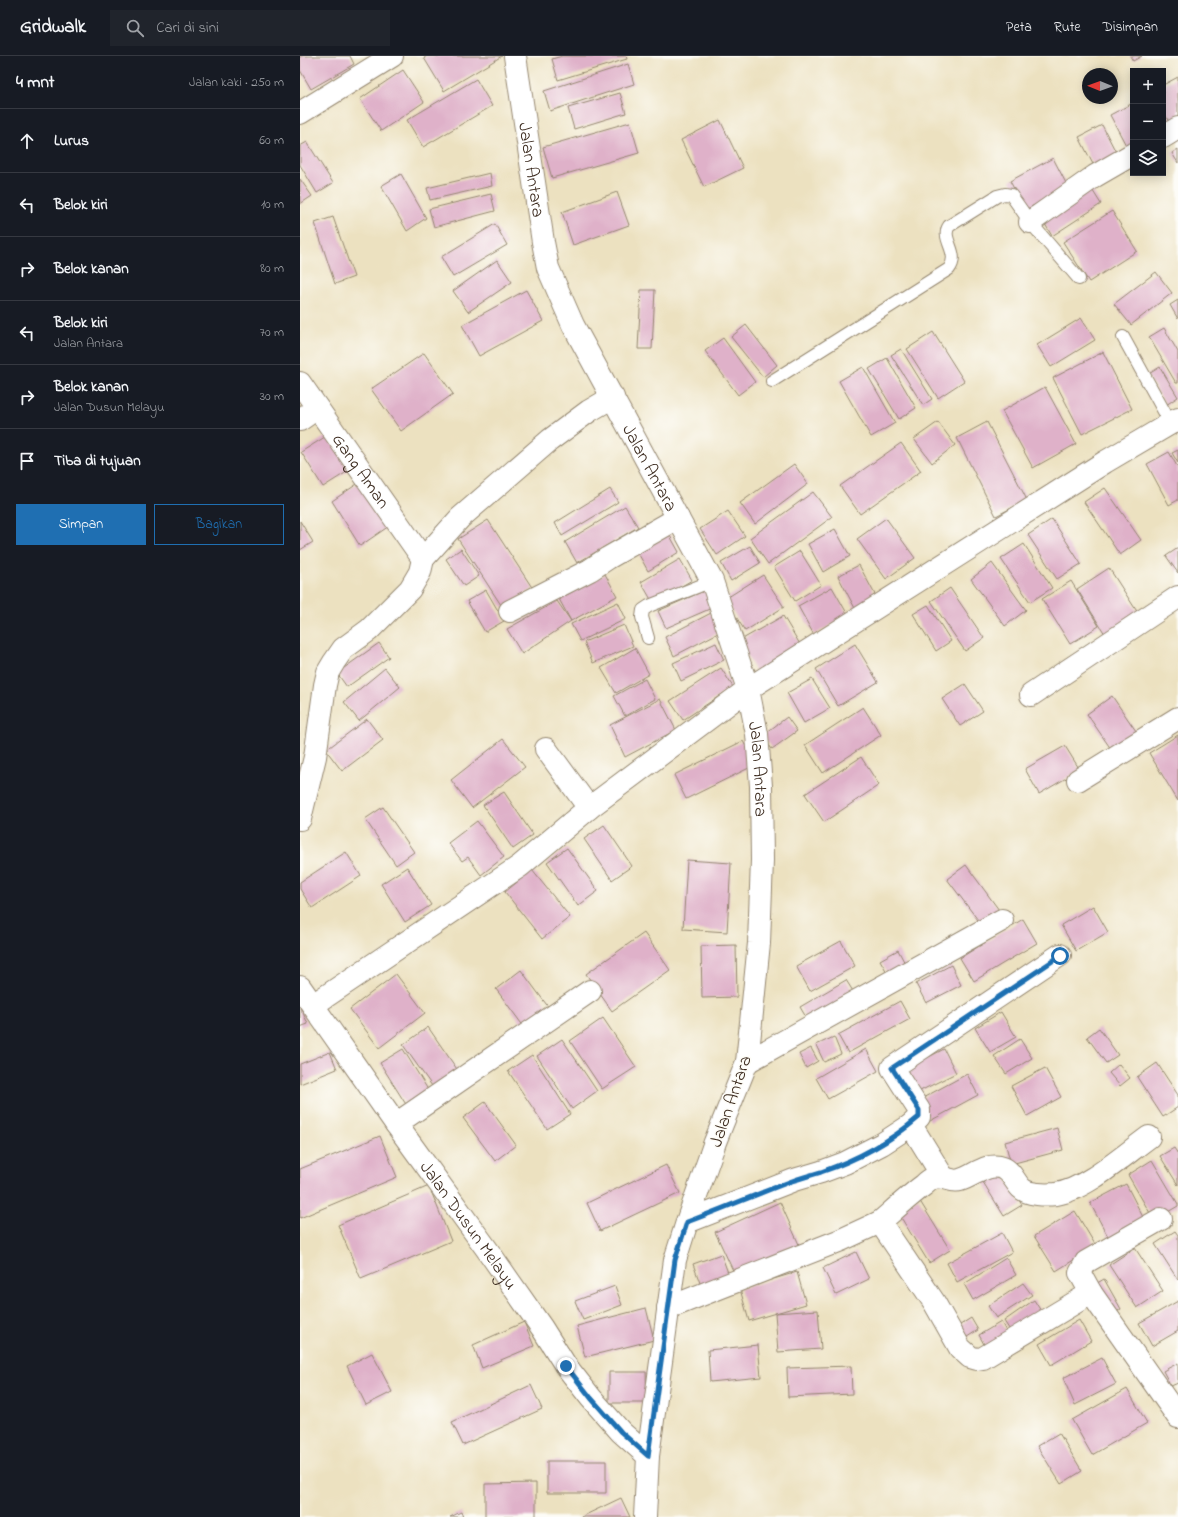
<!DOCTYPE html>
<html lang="id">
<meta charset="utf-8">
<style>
:root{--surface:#171b24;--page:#20242c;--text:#f1f3f6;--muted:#9ea1a6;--line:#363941;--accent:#1f6fb2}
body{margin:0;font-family:"Indie Flower",sans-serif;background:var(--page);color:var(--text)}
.controls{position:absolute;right:12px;top:12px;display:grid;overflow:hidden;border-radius:0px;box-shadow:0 2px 10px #0003}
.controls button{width:36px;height:36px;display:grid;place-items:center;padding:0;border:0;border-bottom:1px solid var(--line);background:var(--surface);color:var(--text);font:20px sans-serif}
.compass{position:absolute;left:782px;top:12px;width:36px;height:36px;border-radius:50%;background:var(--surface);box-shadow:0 2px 10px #0003;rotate:271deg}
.stop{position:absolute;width:12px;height:12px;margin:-9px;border:3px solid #1f6fb2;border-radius:50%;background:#fff}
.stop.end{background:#1f6fb2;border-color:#fff;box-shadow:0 1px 4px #0008}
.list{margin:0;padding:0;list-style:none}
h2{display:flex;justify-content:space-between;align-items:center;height:52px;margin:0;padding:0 16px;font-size:17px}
h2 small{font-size:13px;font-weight:400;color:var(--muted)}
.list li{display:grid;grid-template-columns:26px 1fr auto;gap:12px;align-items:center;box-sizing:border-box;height:64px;padding:0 16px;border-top:1px solid var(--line)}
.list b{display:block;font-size:15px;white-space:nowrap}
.list p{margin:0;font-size:13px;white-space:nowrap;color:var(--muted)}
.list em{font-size:13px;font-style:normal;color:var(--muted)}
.actions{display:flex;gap:8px;padding:12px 16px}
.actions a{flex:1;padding:9px 0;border:1px solid var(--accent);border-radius:0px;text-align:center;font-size:14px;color:var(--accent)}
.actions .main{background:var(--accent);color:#fff}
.icon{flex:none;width:22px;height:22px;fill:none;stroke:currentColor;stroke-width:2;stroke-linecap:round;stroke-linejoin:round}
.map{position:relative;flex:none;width:878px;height:1461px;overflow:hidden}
header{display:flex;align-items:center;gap:24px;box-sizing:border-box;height:56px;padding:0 20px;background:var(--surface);border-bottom:1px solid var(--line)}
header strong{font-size:19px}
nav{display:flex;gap:22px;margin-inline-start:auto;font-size:14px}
.search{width:280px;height:36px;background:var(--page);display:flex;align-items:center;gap:10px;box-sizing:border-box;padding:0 14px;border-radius:0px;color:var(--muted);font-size:15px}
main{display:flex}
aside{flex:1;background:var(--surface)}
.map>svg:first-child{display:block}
.building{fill:#dfb1c9}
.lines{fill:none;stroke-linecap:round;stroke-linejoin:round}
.service-casing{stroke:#94866f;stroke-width:14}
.minor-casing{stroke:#94866f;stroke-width:24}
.tertiary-casing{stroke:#94866f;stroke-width:24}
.service{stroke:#fff;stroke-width:12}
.minor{stroke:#fff;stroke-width:22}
.tertiary{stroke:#fff;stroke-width:22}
.route{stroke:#1f6fb2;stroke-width:5}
.labels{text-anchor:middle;stroke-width:3;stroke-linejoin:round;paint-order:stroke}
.street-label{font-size:18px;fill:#3b2a1e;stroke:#fdfcf7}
</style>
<header>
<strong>Gridwalk</strong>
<div class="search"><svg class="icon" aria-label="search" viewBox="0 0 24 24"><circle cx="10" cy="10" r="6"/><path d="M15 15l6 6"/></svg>Cari di sini</div>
<nav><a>Peta</a><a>Rute</a><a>Disimpan</a></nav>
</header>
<main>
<aside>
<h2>4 mnt<small>Jalan kaki · 250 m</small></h2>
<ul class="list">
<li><svg class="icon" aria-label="ahead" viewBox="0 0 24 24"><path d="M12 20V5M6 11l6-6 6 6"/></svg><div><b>Lurus</b></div><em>60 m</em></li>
<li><svg class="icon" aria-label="left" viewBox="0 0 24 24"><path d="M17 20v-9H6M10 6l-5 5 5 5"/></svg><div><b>Belok kiri</b></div><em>10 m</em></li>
<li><svg class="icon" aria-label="right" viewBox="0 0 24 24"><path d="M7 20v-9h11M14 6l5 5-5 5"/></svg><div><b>Belok kanan</b></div><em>80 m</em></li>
<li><svg class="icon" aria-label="left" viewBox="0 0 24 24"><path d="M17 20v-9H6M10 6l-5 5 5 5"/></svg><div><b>Belok kiri</b><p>Jalan Antara</p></div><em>70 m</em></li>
<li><svg class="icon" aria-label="right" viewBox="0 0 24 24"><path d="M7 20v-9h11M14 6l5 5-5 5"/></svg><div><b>Belok kanan</b><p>Jalan Dusun Melayu</p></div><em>30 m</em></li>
<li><svg class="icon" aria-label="arrive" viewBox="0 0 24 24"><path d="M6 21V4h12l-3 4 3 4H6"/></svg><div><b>Tiba di tujuan</b></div></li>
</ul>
<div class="actions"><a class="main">Simpan</a><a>Bagikan</a></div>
</aside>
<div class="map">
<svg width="878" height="1461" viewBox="0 0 878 1461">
<rect width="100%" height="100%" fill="#fdfcf7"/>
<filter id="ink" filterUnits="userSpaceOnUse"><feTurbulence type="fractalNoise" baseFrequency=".025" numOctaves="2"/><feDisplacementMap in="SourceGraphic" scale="8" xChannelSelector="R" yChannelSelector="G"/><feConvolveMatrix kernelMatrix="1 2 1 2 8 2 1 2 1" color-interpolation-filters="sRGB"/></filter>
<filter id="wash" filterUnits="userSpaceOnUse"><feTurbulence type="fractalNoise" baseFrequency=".012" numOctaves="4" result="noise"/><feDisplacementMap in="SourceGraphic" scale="16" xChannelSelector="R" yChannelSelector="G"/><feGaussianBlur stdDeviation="0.9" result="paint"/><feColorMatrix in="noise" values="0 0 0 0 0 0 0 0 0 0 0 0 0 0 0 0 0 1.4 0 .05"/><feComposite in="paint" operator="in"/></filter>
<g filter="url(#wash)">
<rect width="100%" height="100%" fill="#ece1c0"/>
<g id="blocks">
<path class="building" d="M 0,0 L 50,0 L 54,8 L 11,33 L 0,14 Z
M 127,0 L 202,0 L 144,35 L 124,2 Z
M 262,0 L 326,0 L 327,3 L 258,24 L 252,3 Z
M 830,0 L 842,0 L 833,5 Z
M 328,8 L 334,28 L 250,55 L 244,35 Z
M 103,14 L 124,46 L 81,75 L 60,43 Z
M 878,21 L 878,62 L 869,66 L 863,55 L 863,29 Z
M 176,23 L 192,50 L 123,91 L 107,64 Z
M 320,37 L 326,57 L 274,73 L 268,52 Z
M 833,47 L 833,93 L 829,95 L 810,59 Z
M 420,64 L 443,112 L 404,131 L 381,84 Z
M 330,66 L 339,97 L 252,122 L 243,91 Z
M 802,69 L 820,104 L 797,116 L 779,81 Z
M 7,86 L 33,127 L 17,137 L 0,109 L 0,90 Z
M 878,93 L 878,107 L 872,97 Z
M 753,102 L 768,131 L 725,154 L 710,125 Z
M 190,117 L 192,130 L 130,144 L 127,132 Z
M 101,118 L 126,162 L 107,175 L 81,130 Z
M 0,123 L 12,140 L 0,148 Z
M 791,132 L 801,148 L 752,180 L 742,163 Z
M 317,136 L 329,169 L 273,189 L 262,156 Z
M 191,138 L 195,155 L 134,171 L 129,153 Z
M 812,155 L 837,195 L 789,226 L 763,186 Z
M 33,161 L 54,221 L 35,228 L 15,167 Z
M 195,168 L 207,189 L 153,221 L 141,201 Z
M 197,204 L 212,226 L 168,256 L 153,235 Z
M 856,216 L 872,237 L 831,269 L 814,248 Z
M 226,234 L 243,265 L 179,300 L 162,269 Z
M 341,234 L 355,234 L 352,293 L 338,293 Z
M 878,244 L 878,263 L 870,249 Z
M 781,262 L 795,284 L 751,311 L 737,289 Z
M 446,269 L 477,309 L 463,321 L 431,281 Z
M 864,272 L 878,296 L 878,327 L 876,327 L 849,281 Z
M 633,276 L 664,325 L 638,342 L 607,293 Z
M 423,282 L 455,326 L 438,339 L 405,295 Z
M 601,293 L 632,343 L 623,349 L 591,299 Z
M 803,296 L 832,353 L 782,378 L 753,322 Z
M 124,297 L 153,338 L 101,375 L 71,333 Z
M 587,302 L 616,352 L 599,363 L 569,313 Z
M 563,311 L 595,367 L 571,381 L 539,325 Z
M 860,311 L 878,341 L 866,349 L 847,319 Z
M 745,331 L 776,388 L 733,412 L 702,355 Z
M 638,366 L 655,389 L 632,407 L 614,383 Z
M 687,366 L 727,444 L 696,460 L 657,382 Z
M 28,379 L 50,414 L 23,431 L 1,396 Z
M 601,387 L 621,415 L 560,458 L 540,430 Z
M 878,394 L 878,407 L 872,397 Z
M 869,396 L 878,412 L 878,444 L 869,449 L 847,408 Z
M 494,408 L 508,428 L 455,468 L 440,447 Z
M 63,424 L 92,468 L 60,490 L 32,445 Z
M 805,432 L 841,484 L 820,499 L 784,446 Z
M 310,433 L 318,446 L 262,480 L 255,467 Z
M 513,436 L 532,461 L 468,508 L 450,482 Z
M 325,450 L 338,471 L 277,507 L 265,486 Z
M 428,455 L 445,480 L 417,499 L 400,473 Z
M 586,462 L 615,502 L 586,523 L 557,483 Z
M 752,463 L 781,508 L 757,523 L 728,479 Z
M 188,464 L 233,533 L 203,552 L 158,483 Z
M 0,465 L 13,486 L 0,494 Z
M 535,473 L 550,500 L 523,516 L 508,488 Z
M 369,478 L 379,496 L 348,515 L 338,497 Z
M 724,488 L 752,532 L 730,546 L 701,503 Z
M 450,490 L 460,507 L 431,525 L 421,507 Z
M 878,492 L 878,517 L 866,500 Z
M 161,493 L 179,520 L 164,530 L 146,503 Z
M 500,495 L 521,529 L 495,545 L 474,511 Z
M 380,503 L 392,524 L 353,547 L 341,526 Z
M 692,507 L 726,554 L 705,570 L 671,523 Z
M 559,509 L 579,546 L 558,558 L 538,520 Z
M 809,512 L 838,557 L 805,578 L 777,533 Z
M 305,518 L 317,540 L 271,565 L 259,543 Z
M 463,519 L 484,551 L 445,575 L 425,543 Z
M 771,525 L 799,570 L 770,588 L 742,543 Z
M 532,531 L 548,559 L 514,579 L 498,550 Z
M 650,532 L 684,582 L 665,595 L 631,545 Z
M 186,534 L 204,565 L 185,576 L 167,545 Z
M 406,534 L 414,551 L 366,572 L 358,555 Z
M 257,545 L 271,565 L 222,598 L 207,573 Z
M 318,546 L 326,563 L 280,585 L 271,568 Z
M 628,549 L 651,585 L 636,595 L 613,558 Z
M 411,557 L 420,576 L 374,600 L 365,581 Z
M 483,560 L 501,590 L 456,616 L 439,585 Z
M 324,569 L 333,590 L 293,607 L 284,586 Z
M 79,587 L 89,601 L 47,631 L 37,617 Z
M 416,587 L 424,604 L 381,625 L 373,607 Z
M 555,588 L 578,626 L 538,650 L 516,613 Z
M 335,592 L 349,618 L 316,637 L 301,612 Z
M 85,612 L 100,631 L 59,665 L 44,646 Z
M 421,612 L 433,631 L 383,664 L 370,645 Z
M 345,623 L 355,643 L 325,660 L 314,640 Z
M 512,623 L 530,652 L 504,667 L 487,637 Z
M 665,628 L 683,655 L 660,670 L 642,643 Z
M 812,640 L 836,675 L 811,693 L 787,658 Z
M 360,643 L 376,674 L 325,701 L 310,669 Z
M 563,651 L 581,679 L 523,717 L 505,689 Z
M 487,661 L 497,675 L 472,693 L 462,680 Z
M 67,663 L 83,684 L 42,715 L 26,694 Z
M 878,679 L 878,745 L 849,697 Z
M 203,683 L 225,711 L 172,752 L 151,724 Z
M 443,685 L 455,709 L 386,743 L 374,719 Z
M 765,690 L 780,714 L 739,738 L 725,713 Z
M 561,701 L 579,729 L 524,766 L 505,738 Z
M 204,736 L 233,779 L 213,793 L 183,749 Z
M 83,751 L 114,796 L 96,809 L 65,763 Z
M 177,765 L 204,801 L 181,819 L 168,801 L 162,805 L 148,787 Z
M 304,769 L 332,810 L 312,824 L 284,783 Z
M 267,792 L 298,835 L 278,850 L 247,806 Z
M 46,796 L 61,820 L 12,852 L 0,833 L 0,826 Z
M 387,804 L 431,807 L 427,876 L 383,873 Z
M 666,809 L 699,854 L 681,868 L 647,823 Z
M 107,811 L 131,849 L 105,866 L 81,828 Z
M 232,814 L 270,861 L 242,883 L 205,836 Z
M 793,850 L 808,876 L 776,895 L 761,869 Z
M 723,863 L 737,887 L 674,925 L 660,902 Z
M 344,877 L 370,914 L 312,955 L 286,918 Z
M 541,885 L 555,910 L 510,935 L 496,910 Z
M 436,889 L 437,941 L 402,942 L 401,890 Z
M 598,894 L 609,915 L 592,925 L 580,904 Z
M 651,909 L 661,929 L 626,947 L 616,928 Z
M 221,914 L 252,956 L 227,975 L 196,933 Z
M 96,918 L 125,957 L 79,992 L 50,953 Z
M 546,924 L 556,940 L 510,968 L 500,951 Z
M 600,945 L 610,963 L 548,997 L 538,979 Z
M 0,950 L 8,968 L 0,971 Z
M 701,956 L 716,981 L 690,996 L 675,972 Z
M 303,962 L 336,1011 L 302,1033 L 270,985 Z
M 128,971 L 161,1019 L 137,1037 L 103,989 Z
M 799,972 L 818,999 L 806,1007 L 787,981 Z
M 534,981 L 541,998 L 524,1006 L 516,989 Z
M 262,983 L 297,1035 L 272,1053 L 237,1000 Z
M 720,983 L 732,1002 L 706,1018 L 694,1000 Z
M 511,992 L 518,1005 L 506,1012 L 499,998 Z
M 103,993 L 130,1037 L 107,1050 L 80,1007 Z
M 566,993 L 578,1015 L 528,1043 L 516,1022 Z
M 644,993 L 656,1017 L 614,1038 L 602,1015 Z
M 30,996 L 37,1013 L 0,1028 L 0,1008 Z
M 232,999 L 270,1058 L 247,1073 L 208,1015 Z
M 857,1007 L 878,1039 L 878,1051 L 863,1061 L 837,1021 Z
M 819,1008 L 830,1022 L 820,1030 L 809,1017 Z
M 745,1012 L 761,1041 L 727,1060 L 711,1030 Z
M 667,1018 L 678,1039 L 630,1065 L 619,1044 Z
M 185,1046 L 216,1089 L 195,1105 L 163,1062 Z
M 757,1072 L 763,1094 L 711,1108 L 705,1086 Z
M 80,1080 L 97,1121 L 0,1162 L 0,1113 Z
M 874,1092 L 878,1098 L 878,1129 L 860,1100 Z
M 852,1104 L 878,1148 L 878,1150 L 854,1164 L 828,1119 Z
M 366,1109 L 380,1137 L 300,1175 L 287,1147 Z
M 701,1115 L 722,1149 L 704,1160 L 683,1126 Z
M 826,1128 L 846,1167 L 811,1186 L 790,1147 Z
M 129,1130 L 151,1185 L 61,1223 L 38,1169 Z
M 618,1142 L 650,1194 L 629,1207 L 597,1155 Z
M 480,1146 L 501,1193 L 437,1223 L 415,1176 Z
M 775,1155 L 796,1190 L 756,1215 L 734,1180 Z
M 875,1175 L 878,1179 L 878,1224 L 855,1188 Z
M 702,1177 L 712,1196 L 657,1226 L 647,1207 Z
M 835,1192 L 863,1235 L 837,1252 L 809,1209 Z
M 556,1196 L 569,1223 L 536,1239 L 523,1212 Z
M 421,1198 L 431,1225 L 403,1235 L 393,1208 Z
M 706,1202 L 716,1219 L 673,1244 L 664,1228 Z
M 497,1216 L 506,1248 L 449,1265 L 440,1233 Z
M 804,1223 L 821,1253 L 812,1259 L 794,1229 Z
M 723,1227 L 732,1239 L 696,1262 L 688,1250 Z
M 315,1230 L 322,1249 L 283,1264 L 275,1245 Z
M 734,1244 L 741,1255 L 711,1276 L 704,1265 Z
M 878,1245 L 878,1275 L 852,1290 L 839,1267 Z
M 346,1252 L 354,1284 L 285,1301 L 277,1270 Z
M 518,1254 L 521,1293 L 478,1296 L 475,1257 Z
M 671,1262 L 678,1274 L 664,1283 L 657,1271 Z
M 779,1264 L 791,1285 L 751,1309 L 739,1288 Z
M 224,1266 L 234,1290 L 182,1312 L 173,1289 Z
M 701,1266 L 708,1279 L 686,1292 L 679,1279 Z
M 458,1289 L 461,1321 L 410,1326 L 408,1294 Z
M 72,1297 L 92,1336 L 66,1349 L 47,1310 Z
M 802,1302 L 816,1328 L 775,1349 L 763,1322 Z
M 878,1307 L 878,1327 L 871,1330 L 863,1315 Z
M 551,1310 L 552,1338 L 488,1341 L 487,1312 Z
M 309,1316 L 346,1316 L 347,1347 L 309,1347 Z
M 231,1329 L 242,1353 L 163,1389 L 152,1366 Z
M 827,1333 L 847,1367 L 792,1399 L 772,1364 Z
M 759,1377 L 782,1415 L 761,1428 L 737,1390 Z
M 247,1405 L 306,1405 L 306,1437 L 247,1437 Z
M 236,1427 L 236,1461 L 185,1461 L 185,1428 Z
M 321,1442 L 330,1461 L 281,1461 Z
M 161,1456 L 163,1461 L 150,1461 Z"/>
</g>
</g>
<g filter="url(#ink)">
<use href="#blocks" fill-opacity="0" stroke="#94866f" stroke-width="1"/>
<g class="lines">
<defs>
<path id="service" d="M 823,281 L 871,368
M 472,325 L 649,213 C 661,197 640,183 649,170 L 697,140 L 705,138 L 711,139 L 730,166 L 779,223
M 348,582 L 342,561 L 343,554 L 349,550 L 412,525"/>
<g id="minor">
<path d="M 0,57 L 92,0"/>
<path d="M 863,81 L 878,72"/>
<path d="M 730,166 L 795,120 L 833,98"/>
<path id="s1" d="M 0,327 L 123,503"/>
<path d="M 0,364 L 17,352"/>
<path d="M 210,555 L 290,514 L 308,502 L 378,462"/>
<path d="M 731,639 L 878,541"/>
<path d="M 246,693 L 289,752"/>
<path d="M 778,724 L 878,662"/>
<path d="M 0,763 L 15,701 L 25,629 L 28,616 L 34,606 L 43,593 L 69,574 L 110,533 L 120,516 L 123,503 L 160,462 L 250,384 L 289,355 L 313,341"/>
<path id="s2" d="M 0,931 L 96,1068 L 186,1192 L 242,1272 L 266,1310 L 291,1342 L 321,1376 L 348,1400"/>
<path d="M 13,949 L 220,810 L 289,752 L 448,633 L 805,406 L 878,363"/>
<path d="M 447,1006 L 702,864"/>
<path d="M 96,1068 L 290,935"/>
<path d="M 611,1069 L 619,1061 L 619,1054 L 592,1012 L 760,899"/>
<path d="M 861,1163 L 786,1206 L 780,1217 L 791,1237 L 878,1361"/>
<path d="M 387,1166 L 494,1124 L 521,1116 L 545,1107 L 582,1088 L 611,1069 L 643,1121"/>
<path d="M 580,1166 C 595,1153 609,1140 624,1129 C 627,1126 631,1123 634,1122 C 644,1119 651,1127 660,1124 C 674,1120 687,1106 703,1112 C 711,1115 715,1126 721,1132 C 728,1139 746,1139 756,1138 C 785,1134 824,1099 849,1081"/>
<path d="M 368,1252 L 541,1184 L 580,1166 L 634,1246 L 660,1292 L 670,1301 L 677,1303 L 683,1302 L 791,1237"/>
</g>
<g id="tertiary">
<path id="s3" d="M 215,0 L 243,186 L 248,212 L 273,269 L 412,525 L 448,633 L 457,678 L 461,730 L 462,804 L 459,887 L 447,1006 L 415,1086 L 387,1166 L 375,1204 L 348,1400 L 345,1461"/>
</g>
</defs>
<use href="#service" class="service-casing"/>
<use href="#minor" class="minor-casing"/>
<use href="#tertiary" class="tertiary-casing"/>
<use href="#service" class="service"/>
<use href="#minor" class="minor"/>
<use href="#tertiary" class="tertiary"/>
</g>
</g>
<g class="lines" filter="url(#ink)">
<path class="route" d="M 266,1310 L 291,1342 L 321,1376 L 348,1400 L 375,1204 L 387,1166 C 422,1153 457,1138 492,1125 C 501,1122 511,1119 521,1116 C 556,1104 591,1085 619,1061 L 619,1054 L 592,1012 L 760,900"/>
</g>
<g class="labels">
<g class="street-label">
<text dy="6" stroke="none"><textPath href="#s3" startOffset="115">Jalan Antara</textPath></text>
<text dy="6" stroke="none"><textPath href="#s3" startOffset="439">Jalan Antara</textPath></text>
<text dy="6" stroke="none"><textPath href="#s1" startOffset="107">Gang Aman</textPath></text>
<text dy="6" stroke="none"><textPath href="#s3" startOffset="763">Jalan Antara</textPath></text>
<text transform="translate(430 1045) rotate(-71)" y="6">Jalan Antara</text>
<text dy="6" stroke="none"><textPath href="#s2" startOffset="292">Jalan Dusun Melayu</textPath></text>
</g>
</g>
</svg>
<div class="controls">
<button>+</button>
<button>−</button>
<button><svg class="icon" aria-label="layers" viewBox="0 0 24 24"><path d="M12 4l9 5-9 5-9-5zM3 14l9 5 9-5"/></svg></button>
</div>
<svg class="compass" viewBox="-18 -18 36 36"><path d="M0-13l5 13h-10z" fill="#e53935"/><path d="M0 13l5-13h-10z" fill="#9ea1a6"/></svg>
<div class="stop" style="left:760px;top:900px"></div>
<div class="stop end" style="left:266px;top:1310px"></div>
</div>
</main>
